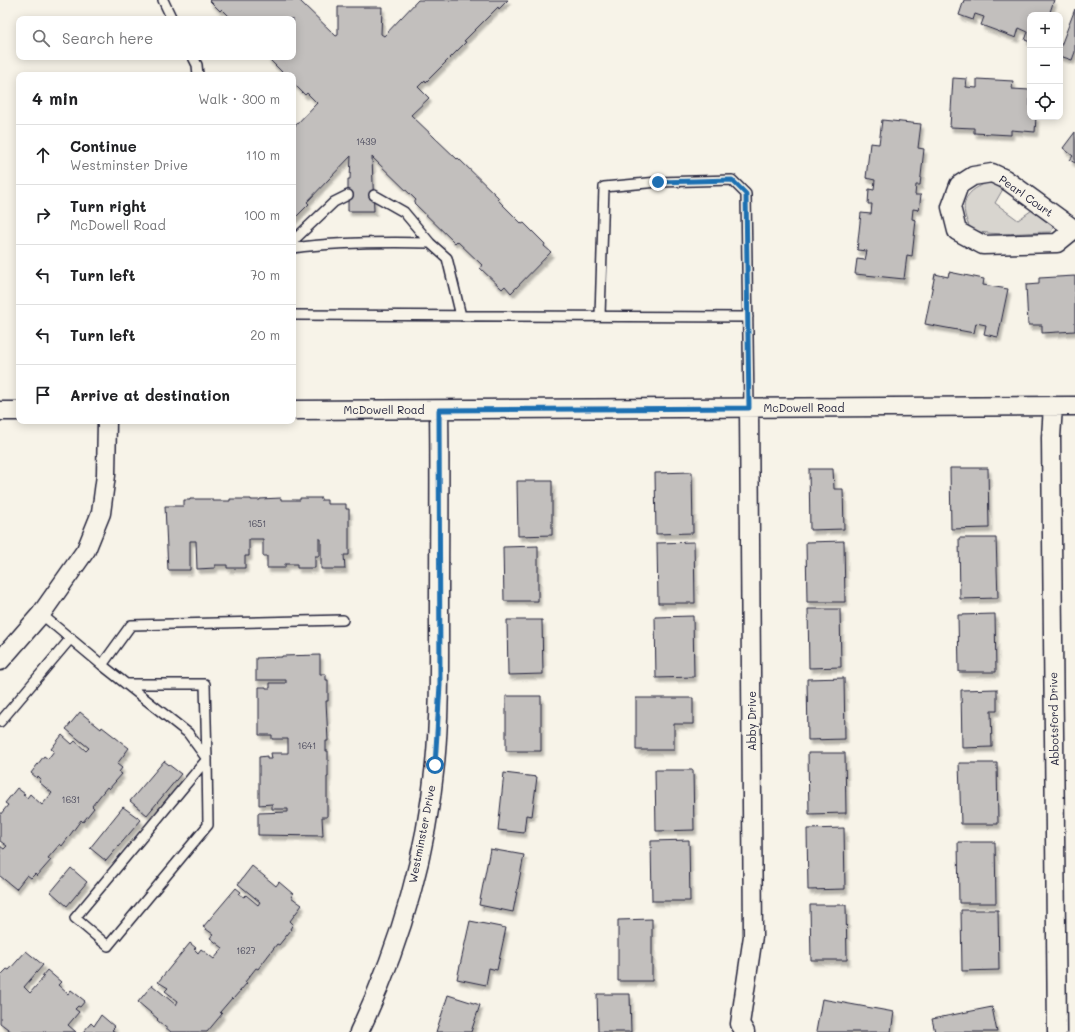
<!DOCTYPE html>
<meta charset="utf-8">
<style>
:root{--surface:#fff;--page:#f2f2f2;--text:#202124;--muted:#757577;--line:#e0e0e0}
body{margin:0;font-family:Mali,sans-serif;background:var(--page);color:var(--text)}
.controls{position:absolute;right:12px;top:12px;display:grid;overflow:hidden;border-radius:8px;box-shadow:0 2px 10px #0003}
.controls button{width:36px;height:36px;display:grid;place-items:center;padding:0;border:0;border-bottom:1px solid var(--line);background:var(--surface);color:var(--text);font:20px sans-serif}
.stop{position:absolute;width:12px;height:12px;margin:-9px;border:3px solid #1f6fb2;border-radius:50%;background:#fff}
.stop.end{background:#1f6fb2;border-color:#fff;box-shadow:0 1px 4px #0008}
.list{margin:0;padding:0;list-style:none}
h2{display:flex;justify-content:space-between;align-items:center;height:52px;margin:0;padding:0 16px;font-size:17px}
h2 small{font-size:13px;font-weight:400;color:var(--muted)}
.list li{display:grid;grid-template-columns:26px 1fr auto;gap:12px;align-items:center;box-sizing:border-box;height:60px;padding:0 16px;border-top:1px solid var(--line)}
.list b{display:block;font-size:15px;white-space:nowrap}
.list p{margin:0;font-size:13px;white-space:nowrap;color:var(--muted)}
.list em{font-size:13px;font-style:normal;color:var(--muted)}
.icon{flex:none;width:22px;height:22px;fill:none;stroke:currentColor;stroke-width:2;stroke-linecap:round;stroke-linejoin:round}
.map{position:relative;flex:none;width:1075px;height:1032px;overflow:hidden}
.search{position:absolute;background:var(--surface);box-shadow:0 2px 10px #0003;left:16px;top:16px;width:280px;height:44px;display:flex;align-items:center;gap:10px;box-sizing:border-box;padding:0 14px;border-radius:8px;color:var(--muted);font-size:15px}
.panel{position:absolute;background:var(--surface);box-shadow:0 2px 10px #0003;left:16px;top:72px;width:280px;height:352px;border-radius:8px}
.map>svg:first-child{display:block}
.green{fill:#d8d5cf;stroke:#7d7c85}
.building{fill:#c2bfbd;stroke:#22223b;filter:url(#shadow)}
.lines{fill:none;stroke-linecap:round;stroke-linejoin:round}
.lane-casing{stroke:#22223b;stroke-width:12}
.street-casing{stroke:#22223b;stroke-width:21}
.lane{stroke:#f7f3e8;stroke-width:9}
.street{stroke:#f7f3e8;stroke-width:18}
.route{stroke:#1f6fb2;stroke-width:5}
.labels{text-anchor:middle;stroke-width:3;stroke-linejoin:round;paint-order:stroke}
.number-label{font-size:9px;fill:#4a495c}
.street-label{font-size:11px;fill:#22223b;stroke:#f7f3e8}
</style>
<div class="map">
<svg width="1075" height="1032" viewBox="0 0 1075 1032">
<defs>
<filter id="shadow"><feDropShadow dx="2.5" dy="4.5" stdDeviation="1" flood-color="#0004"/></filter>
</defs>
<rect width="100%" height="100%" fill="#f7f3e8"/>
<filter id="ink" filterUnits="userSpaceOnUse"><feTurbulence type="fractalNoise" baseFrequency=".025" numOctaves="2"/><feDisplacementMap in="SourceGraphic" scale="8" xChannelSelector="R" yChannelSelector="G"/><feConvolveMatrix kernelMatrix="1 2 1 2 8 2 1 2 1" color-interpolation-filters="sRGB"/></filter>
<g filter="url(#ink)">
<path class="green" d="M 987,183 L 997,184 L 1002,186 L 1003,189 L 995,203 L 1018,220 L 1032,210 L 1052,223 L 1053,228 L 1051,232 C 1026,232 995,237 971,230 C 959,207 962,192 987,183 Z"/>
<path class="building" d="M 209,0 L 299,0 L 336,36 L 338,35 L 338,7 L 382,7 L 381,34 L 384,36 L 418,0 L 508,0 L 499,9 L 498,7 L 464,41 L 466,42 L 426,82 L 425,80 L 418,87 L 429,98 L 411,115 L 457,159 L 458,158 L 499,198 L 497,199 L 522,224 L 524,223 L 545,244 L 544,246 L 551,252 L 511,293 L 505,286 L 502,289 L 480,268 L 482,265 L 457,241 L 455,243 L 414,203 L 416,200 L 372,157 L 374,211 L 348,211 L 348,179 L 350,179 L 351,156 L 307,202 L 309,204 L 293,220 L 293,128 L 317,103 L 307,93 L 305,95 L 293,83 L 293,75 L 285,75 L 267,57 L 293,57 L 293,19 L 232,19 L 222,9 L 220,11 Z
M 964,0 L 1054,0 L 1049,15 L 1030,15 L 1030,42 L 1025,40 L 1028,32 L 1019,28 L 1016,38 L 981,25 L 984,17 L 975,14 L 973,20 L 959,15 Z
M 1075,9 L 1075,52 L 1072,60 L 1060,56 L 1060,48 Z
M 953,78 L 967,79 L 966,87 L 977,88 L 977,79 L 1013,81 L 1012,89 L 1030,90 L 1030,117 L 1036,117 L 1035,132 L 1011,130 L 1011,135 L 974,133 L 974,128 L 950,127 Z
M 882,120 L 921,124 L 918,148 L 924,149 L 920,185 L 916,185 L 915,195 L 921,195 L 919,210 L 913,209 L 912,219 L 916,220 L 912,256 L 907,255 L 904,279 L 855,274 L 857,259 L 865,260 L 867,251 L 857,250 L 861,213 L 871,214 L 872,204 L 868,204 L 869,189 L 874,190 L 875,180 L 866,178 L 870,143 L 879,144 Z
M 1075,132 L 1075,163 L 1070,160 L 1073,156 L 1063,148 Z
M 949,272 L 984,279 L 983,285 L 1008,289 L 998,337 L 984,334 L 986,325 L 976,323 L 974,333 L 925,324 L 935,274 L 948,277 Z
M 1075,276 L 1075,331 L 1042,333 L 1042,325 L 1028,325 L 1026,285 L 1039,284 L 1039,278 Z
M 950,468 L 988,468 L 989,528 L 951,529 Z
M 809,469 L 833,469 L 834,489 L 843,489 L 844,529 L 810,530 Z
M 692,472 L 693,533 L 656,534 L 655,473 Z
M 517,481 L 552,481 L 552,535 L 518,536 Z
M 281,498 L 281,500 L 300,500 L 300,498 L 321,498 L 321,500 L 327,500 L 327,504 L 346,504 L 346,509 L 349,509 L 349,555 L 344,555 L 345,569 L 321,569 L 321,539 L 319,539 L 319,556 L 315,556 L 315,568 L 297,568 L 297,564 L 285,564 L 285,568 L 267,568 L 267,556 L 263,556 L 263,539 L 249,539 L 249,556 L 245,556 L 245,568 L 227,568 L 227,565 L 215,565 L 215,568 L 197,569 L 196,541 L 190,541 L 190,570 L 168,570 L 165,506 L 184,506 L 184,500 L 190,500 L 190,499 L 212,499 L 212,501 L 230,501 L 230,499 L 251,499 L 251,500 L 260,500 L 260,499 Z
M 959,538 L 996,538 L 998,598 L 960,599 Z
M 844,541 L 845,602 L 807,602 L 806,542 Z
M 694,542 L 695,603 L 658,603 L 657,543 Z
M 538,546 L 538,601 L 504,601 L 503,547 Z
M 808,609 L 840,609 L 841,667 L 809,668 Z
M 995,614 L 996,672 L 959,672 L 958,615 Z
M 693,616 L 694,677 L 656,678 L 655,617 Z
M 507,620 L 542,620 L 543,674 L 508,675 Z
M 320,655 L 320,674 L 326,674 L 326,680 L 328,680 L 328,701 L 326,701 L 328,741 L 326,741 L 326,751 L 328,751 L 328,777 L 327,777 L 327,817 L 322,817 L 323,836 L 258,835 L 258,813 L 288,812 L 288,809 L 272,809 L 272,804 L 259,805 L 259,757 L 267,756 L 267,759 L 272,759 L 271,753 L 288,753 L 288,739 L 272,739 L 272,735 L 259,735 L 259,687 L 266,687 L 266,688 L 270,688 L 270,683 L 286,683 L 286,680 L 256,680 L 256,658 L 282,657 L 282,656 Z
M 844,678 L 845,739 L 808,740 L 807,679 Z
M 997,689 L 997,711 L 991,711 L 992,747 L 962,748 L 961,690 Z
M 506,696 L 541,696 L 541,751 L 506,751 Z
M 636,698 L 693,698 L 693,724 L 674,724 L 674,750 L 636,750 Z
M 80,712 L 101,729 L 102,727 L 129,748 L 117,764 L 122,768 L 119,772 L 122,774 L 109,789 L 107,787 L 92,806 L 94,808 L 83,822 L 81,820 L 62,846 L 60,844 L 48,858 L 51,860 L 37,876 L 35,874 L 31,878 L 27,875 L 16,889 L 0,876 L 0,846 L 4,849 L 7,846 L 0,841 L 0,815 L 8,805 L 5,803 L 17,788 L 25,794 L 23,795 L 27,798 L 30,794 L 42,805 L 52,793 L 39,782 L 41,779 L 38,776 L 37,778 L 31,773 L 44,756 L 48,759 L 54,751 L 51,749 L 62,735 L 72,744 L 75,741 L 86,751 L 89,748 L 66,729 Z
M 808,753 L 845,753 L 846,813 L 809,814 Z
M 164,761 L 181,774 L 147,815 L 130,801 Z
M 959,763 L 997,763 L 998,824 L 961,824 Z
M 655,770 L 693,770 L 694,830 L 656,831 Z
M 504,773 L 537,777 L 532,816 L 526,815 L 524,833 L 498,830 Z
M 123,807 L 141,820 L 106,861 L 90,848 Z
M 844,828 L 845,889 L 808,890 L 807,829 Z
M 689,840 L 690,901 L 652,901 L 651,841 Z
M 958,842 L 995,842 L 996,903 L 959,903 Z
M 490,849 L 524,855 L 513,912 L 479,905 Z
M 252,866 L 276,886 L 279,882 L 293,894 L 291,897 L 302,905 L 290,921 L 293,924 L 290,929 L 291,930 L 279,945 L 277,944 L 258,969 L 256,968 L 245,982 L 247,983 L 233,999 L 232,998 L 220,1012 L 222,1014 L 207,1032 L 171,1032 L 157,1020 L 158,1019 L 138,1002 L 152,985 L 176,1005 L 178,1001 L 165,991 L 168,988 L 158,982 L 190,943 L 196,948 L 194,949 L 198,953 L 201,949 L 214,959 L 223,948 L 210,938 L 213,934 L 203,927 L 236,888 L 241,892 L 239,894 L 244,897 L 246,895 L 258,905 L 260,902 L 238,884 Z
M 71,868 L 87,882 L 67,906 L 51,892 Z
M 810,905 L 846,905 L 847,960 L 811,960 Z
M 961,910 L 998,910 L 999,970 L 962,971 Z
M 652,919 L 652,981 L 618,981 L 618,920 Z
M 470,921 L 506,928 L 497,970 L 489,968 L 486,985 L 457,979 Z
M 26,951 L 43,965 L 24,987 L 30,993 L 44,977 L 42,976 L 47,970 L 61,982 L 58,985 L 68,994 L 71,990 L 85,1001 L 80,1007 L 78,1006 L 75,1009 L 79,1012 L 68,1025 L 76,1032 L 12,1032 L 0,1023 L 0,976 L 7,969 L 9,970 Z
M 597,994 L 630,994 L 631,1032 L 598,1032 Z
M 448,995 L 480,1005 L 471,1032 L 436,1032 Z
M 822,999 L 894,1012 L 891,1032 L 816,1032 Z
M 992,1007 L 997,1032 L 935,1032 L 932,1019 Z
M 101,1015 L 115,1027 L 112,1030 L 115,1032 L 83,1032 L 91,1023 L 94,1026 Z"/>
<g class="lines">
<defs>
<path id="lane" d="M 163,0 L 172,19
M 193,57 L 197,65 L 198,75
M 374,195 L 404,212 L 430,243
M 293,241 L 334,202 L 348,195
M 293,248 C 339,242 384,242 430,243 L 447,258 L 461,316
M 293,315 L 748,317
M 600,316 L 604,187 L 658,182 L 732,180 L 746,194 L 749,408
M 41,614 L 102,665 L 188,733 L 207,759 L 75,918 L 108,946 L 208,825 L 207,759 L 205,684 L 126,684
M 102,665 L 131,625 L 343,620
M 0,722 L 71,638"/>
<path id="street" d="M 1073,230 L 1057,243 L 983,245 L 957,231 L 951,207 L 959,185 L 973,176 L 992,173 L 1005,179 L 1075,230
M 1053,406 L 1051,438 L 1057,1032
M 293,410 L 1075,406
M 0,411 L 19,411
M 0,661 L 41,614 L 86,550 L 101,513 L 106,475 L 107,421
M 359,1032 C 399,948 426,856 435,764 C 440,712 439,660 439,608 C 439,542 440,476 439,410
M 745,1032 L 740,1024 L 753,936 L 749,408"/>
</defs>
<use href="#lane" class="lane-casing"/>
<use href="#street" class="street-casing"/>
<use href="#lane" class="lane"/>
<use href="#street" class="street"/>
</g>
</g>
<g class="lines" filter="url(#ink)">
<path class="route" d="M 435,765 L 440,685 L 439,410 L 749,408 L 746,194 L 732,180 L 658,182"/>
</g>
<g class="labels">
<g class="number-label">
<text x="366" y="145">1439</text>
<text x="257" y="527">1651</text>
<text x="307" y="749">1641</text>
<text x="71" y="803">1631</text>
<text x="246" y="954">1627</text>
</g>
<g class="street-label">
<text transform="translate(1026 196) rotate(35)" y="4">Pearl Court</text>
<text x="804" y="412">McDowell Road</text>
<text x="384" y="414">McDowell Road</text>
<text transform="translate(1054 719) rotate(-91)" y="4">Abbotsford Drive</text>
<text transform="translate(752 721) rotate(-90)" y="4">Abby Drive</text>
<text transform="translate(422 834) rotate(-79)" y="4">Westminster Drive</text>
</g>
</g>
</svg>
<div class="controls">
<button>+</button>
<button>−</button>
<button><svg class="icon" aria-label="locate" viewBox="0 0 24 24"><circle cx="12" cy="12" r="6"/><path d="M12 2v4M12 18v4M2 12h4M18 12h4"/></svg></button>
</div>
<div class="stop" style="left:435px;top:765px"></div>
<div class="stop end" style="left:658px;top:182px"></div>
<div class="search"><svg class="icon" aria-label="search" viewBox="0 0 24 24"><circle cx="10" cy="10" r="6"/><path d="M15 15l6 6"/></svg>Search here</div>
<section class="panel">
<h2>4 min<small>Walk · 300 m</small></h2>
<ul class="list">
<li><svg class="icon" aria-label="ahead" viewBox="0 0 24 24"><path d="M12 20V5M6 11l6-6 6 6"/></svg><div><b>Continue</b><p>Westminster Drive</p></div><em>110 m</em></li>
<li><svg class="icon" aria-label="right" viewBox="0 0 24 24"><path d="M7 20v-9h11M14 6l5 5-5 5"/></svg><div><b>Turn right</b><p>McDowell Road</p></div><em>100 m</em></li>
<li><svg class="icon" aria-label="left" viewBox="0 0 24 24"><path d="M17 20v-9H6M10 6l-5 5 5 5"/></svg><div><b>Turn left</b></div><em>70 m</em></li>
<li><svg class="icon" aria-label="left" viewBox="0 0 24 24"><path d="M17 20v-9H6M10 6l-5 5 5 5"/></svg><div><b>Turn left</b></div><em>20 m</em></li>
<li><svg class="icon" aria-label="arrive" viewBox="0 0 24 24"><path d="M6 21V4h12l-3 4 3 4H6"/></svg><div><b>Arrive at destination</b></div></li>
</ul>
</section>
</div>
